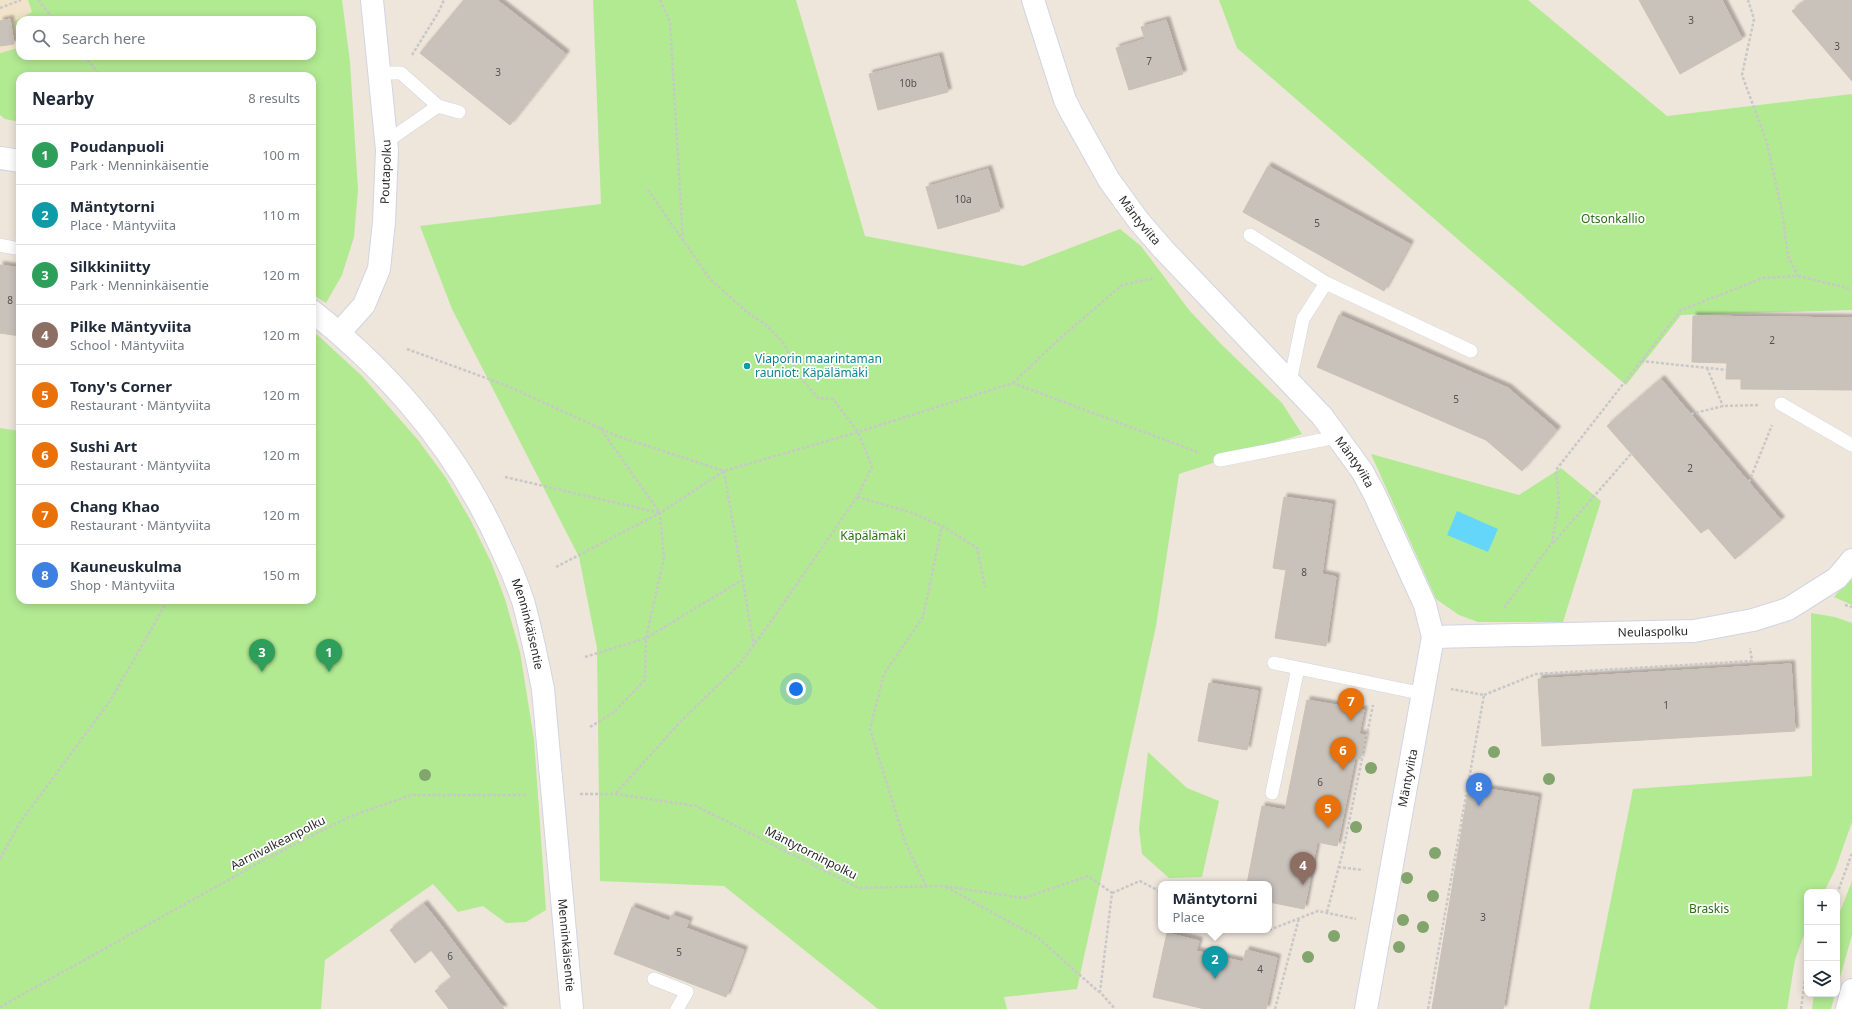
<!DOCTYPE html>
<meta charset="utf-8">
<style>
:root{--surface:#fff;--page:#f2f2f3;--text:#1f2937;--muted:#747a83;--line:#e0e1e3;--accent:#3762ff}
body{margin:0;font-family:"Noto Sans",sans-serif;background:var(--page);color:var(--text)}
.controls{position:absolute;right:12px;bottom:12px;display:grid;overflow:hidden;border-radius:8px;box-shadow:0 2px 10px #0003}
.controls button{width:36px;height:36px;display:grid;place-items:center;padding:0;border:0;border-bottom:1px solid var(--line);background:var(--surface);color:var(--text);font:20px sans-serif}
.you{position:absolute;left:796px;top:689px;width:14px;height:14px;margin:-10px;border:3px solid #fff;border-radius:50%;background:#1a73e8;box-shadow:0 0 0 6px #1a73e833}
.badge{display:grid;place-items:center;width:26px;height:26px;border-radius:50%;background:var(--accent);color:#fff;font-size:13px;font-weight:700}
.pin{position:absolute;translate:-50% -33px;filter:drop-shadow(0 1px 2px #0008)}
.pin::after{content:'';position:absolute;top:21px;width:14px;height:12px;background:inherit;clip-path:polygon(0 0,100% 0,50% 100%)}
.popup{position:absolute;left:1158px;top:881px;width:114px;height:52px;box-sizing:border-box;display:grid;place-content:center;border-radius:8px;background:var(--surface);filter:drop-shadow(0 1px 3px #0005);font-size:13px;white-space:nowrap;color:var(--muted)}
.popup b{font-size:15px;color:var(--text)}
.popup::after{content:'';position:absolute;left:50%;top:100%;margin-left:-8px;border:8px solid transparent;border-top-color:var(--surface)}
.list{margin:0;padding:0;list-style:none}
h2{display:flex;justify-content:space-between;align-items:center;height:52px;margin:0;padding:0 16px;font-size:17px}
h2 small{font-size:13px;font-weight:400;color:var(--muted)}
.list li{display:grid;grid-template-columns:26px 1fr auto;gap:12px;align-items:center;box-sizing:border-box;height:60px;padding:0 16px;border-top:1px solid var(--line)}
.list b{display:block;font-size:15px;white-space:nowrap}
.list p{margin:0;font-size:13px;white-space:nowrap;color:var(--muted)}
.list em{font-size:13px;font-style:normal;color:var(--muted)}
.icon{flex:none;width:22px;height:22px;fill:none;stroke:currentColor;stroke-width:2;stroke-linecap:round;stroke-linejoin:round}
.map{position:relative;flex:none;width:1852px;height:1009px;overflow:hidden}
.search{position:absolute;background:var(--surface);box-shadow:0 2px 10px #0003;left:16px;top:16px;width:300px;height:44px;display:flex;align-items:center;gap:10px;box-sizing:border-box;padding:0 14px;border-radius:12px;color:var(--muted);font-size:15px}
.panel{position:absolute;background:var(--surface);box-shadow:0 2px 10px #0003;left:16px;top:72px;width:300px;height:532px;border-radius:12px}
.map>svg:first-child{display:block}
.education{fill:#f1e3c9}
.green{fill:#b2ea92;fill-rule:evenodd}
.water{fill:#64d6fa}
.building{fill:#c9c2bb;stroke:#c9c1b4;filter:url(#shadow)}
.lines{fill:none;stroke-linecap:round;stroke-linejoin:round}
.service-casing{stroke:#d0d5e5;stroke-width:14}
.minor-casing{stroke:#d0d5e5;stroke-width:24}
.secondary-casing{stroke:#d0d5e5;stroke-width:24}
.path{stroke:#c8c8c8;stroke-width:2.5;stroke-dasharray:3 2;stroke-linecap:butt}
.service{stroke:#fff;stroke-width:13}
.minor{stroke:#fff;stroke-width:22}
.secondary{stroke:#fff;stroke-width:22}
.tree{fill:#82a46d}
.culture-dot{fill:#0f9aa8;stroke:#fff;stroke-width:1.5}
.labels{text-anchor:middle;stroke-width:3.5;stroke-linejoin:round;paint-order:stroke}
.number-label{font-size:10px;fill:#52504e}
.street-label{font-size:12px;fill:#2a2a2a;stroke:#fff}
.park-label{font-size:12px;fill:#296f13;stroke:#fff}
.culture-label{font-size:12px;fill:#0d838f;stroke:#fff;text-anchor:start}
</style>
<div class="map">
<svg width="1852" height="1009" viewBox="0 0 1852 1009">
<defs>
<filter id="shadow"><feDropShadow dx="3.5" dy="-3.5" stdDeviation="1" flood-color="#0004"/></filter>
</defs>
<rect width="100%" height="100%" fill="#eee5db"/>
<path class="education" d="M 0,0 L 28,0 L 32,12 L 16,21 L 18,48 L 0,53 Z"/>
<path class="green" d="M 28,0 L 342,0 L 350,62 L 358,190 L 354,237 L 342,275 L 326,303 L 312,294 L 312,76 L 20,76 L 20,122 L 5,119 L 0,115 L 0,53 L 18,48 L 15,21 L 32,12 ZM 20,20 L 312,20 L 312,56 L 20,56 Z
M 593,0 L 796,0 L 865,236 L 1023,266 L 1120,229 L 1141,246 L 1189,310 L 1221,344 L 1282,403 L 1302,434 L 1179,474 L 1156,626 L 1077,989 L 1004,997 L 1007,1009 L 878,1009 L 724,886 L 600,881 L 597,648 L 579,557 L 452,309 L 420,226 L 601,204 Z
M 1219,0 L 1528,0 L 1667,116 L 1852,94 L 1852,310 L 1681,315 L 1626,385 L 1237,48 Z
M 312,330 L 362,376 L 418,440 L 446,478 L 471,521 L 491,562 L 505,599 L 520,652 L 534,739 L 546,910 L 526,922 L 506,923 L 483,906 L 458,912 L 433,884 L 325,960 L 321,1009 L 0,1009 L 0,428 L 20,431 L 20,600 L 312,600 Z
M 1371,454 L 1519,495 L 1561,468 L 1601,501 L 1563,622 L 1478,622 L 1459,615 L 1436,599 Z
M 1852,575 L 1852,605 L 1834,597 Z
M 1811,613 L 1835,617 L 1852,623 L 1852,822 L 1835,870 L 1824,892 L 1807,892 L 1807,926 L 1795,960 L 1787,1009 L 1589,1009 L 1633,789 L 1812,776 Z
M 1148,752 L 1187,788 L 1219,801 L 1202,877 L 1169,878 L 1142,854 L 1139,829 Z
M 1852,881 L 1852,935 L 1837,988 L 1837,919 Z
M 1814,994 L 1835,994 L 1831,1009 L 1812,1009 Z"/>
<path class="water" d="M 1457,511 L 1498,529 L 1488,552 L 1447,535 Z"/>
<path class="building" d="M 464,0 L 497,0 L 566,54 L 510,125 L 420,53 Z
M 1639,0 L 1722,0 L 1742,39 L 1680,74 Z
M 1807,0 L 1852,0 L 1852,81 L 1792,11 Z
M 10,19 L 14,44 L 0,46 L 0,21 Z
M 1166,20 L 1183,74 L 1129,90 L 1116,48 L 1145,39 L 1141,27 Z
M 939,56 L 948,92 L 878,110 L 869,74 Z
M 1268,166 L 1410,244 L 1384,291 L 1243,212 Z
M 988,169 L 1000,211 L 938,229 L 926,187 Z
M 0,265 L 20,268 L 20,336 L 0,333 Z
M 1339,315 L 1508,388 L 1557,430 L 1522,471 L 1486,440 L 1317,367 Z
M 1693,316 L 1852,318 L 1852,390 L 1741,389 L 1741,379 L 1726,379 L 1727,363 L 1692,362 Z
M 1661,379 L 1781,520 L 1735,559 L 1708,528 L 1701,533 L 1607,426 Z
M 1284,497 L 1332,504 L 1322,574 L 1336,577 L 1326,646 L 1275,638 L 1286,570 L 1273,568 Z
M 1791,664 L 1795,731 L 1542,746 L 1538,679 Z
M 1209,683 L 1258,691 L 1247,750 L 1198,741 Z
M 1307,700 L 1364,710 L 1359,734 L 1365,735 L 1360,759 L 1355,758 L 1337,846 L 1317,842 L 1304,909 L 1269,902 L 1269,884 L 1247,884 L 1262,806 L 1285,810 Z
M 1469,786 L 1538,797 L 1503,1009 L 1432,1009 Z
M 424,904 L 440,924 L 504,1009 L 449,1009 L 435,991 L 452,978 L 431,950 L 415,963 L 390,930 Z
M 632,907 L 669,921 L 672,915 L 689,921 L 686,928 L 744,950 L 726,997 L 614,954 Z
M 1167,933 L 1199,941 L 1196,951 L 1243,962 L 1246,950 L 1277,958 L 1266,1009 L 1205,1009 L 1153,997 Z"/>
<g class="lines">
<defs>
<path id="service" d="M 380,73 L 401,73 L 438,106 L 459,112
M 386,142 L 438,106
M 1250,235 L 1326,283 L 1471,351
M 0,245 L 20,249
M 1290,382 L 1303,319 L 1326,283
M 1781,404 L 1852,445
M 1220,460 L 1337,437
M 1274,663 L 1424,694
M 1272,793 L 1298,668
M 654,979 L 687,992 L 677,1009"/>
<g id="minor">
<path id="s1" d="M 1033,0 L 1065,100 L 1071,112 L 1109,180 L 1138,220 L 1163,249 L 1322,416 L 1362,471 L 1374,493 L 1425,605 L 1433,637 L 1366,1009"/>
<path d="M 0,158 L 20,161"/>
<path id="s2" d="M 312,311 C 393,375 460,455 502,550 C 510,566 517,583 523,601 C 531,630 537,659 543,689 L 572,1009"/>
<path id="s3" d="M 339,333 L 364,305 L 379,269 L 384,222 L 387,150 L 372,0"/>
<path id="s4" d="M 1433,637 L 1694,631 L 1753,620 L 1788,609 L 1837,578 L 1852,560"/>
</g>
<path id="secondary" d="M 1847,1009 L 1852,990"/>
</defs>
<use href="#service" class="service-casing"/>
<use href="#minor" class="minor-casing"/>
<use href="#secondary" class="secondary-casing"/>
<path class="path" d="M 38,0 L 54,20
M 660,0 L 670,22 L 683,241
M 0,8 L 21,0
M 412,55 L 438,13 L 444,0
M 84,56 L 101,76
M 1798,276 L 1852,289
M 407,349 L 505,385 L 617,436 L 724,471 L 754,646
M 1641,361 L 1727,370
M 1707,368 L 1723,406
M 1013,383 L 1057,341 L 1122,285 L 1154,278
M 1691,414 L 1723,406 L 1760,405
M 505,477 L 660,513
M 1749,482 L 1772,425
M 857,497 L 910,512 L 942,526 L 977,548 L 985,587
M 1553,543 L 1631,454
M 556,567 L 660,513 L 724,471 L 858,432 L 1013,383 L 1200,453
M 1845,605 L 1852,607
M 1504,608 L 1552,543 L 1559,501 L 1556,470 L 1681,310 L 1763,278 L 1798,276 L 1788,256 L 1782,212 L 1767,143 L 1742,75 L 1754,19 L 1748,0
M 585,657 L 646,638 L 742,580
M 1484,695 L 1536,674 L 1752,661 L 1750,648
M 590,727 L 614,712 L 645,680 L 646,638 L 664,558 L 660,513 L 600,428
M 616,793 L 682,720 L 739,665 L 772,620 L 857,497 L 872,467 L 858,432 L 833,399 L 818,398 L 797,373 L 785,345 L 766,325 L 747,312 L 710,279 L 648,190
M 580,794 L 616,794 L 696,806 L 859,888 L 944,886 L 1024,898 L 1088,876 L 1112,893 L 1100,992 L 1115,1009
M 0,859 L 19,824 L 110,701 L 168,600
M 1338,867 L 1363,870
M 926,886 L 905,842 L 870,729 L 884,674 L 923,617 L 942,526
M 946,887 L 1037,937 L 1099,992
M 1112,893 L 1140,881 L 1161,892
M 1837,894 L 1852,853
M 1327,912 L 1343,851 L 1373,705
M 1269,930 L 1318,911 L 1356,919
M 0,1007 L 264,860 L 349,817 L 411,795 L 527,795
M 1275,1009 L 1299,918
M 1428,1009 L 1484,695 L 1451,689
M 1801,1009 L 1807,965"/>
<use href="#service" class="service"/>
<use href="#minor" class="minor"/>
<use href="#secondary" class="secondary"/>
</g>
<g class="tree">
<circle cx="1494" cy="752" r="6"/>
<circle cx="1371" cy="768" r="6"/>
<circle cx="425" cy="775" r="6"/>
<circle cx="1549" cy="779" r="6"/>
<circle cx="1356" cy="827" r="6"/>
<circle cx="1435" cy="853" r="6"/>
<circle cx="1407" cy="878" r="6"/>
<circle cx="1433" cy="896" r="6"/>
<circle cx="1403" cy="920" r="6"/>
<circle cx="1423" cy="927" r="6"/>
<circle cx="1334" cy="936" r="6"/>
<circle cx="1399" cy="947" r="6"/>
<circle cx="1308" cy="957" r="6"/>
</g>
<circle class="culture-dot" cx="747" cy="366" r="4"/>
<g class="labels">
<g class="number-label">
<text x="1691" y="24">3</text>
<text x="1837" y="50">3</text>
<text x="1149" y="65">7</text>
<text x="498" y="76">3</text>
<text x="908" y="87">10b</text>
<text x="963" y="203">10a</text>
<text x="1317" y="227">5</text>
<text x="10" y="304">8</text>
<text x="1772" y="344">2</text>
<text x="1456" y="403">5</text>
<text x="1690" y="472">2</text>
<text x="1304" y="576">8</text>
<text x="1666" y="709">1</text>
<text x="1320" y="786">6</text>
<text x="1483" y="921">3</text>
<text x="679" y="956">5</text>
<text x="450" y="960">6</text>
<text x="1260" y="973">4</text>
</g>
<g class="street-label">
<text dy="4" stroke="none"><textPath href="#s3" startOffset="174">Poutapolku</textPath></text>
<text dy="4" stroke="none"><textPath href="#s1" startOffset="247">Mäntyviita</textPath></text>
<text dy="4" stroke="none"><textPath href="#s1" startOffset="571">Mäntyviita</textPath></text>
<text dy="4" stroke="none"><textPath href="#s2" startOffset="387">Menninkäisentie</textPath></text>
<text dy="4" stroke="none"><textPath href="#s4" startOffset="220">Neulaspolku</textPath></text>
<text transform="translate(1408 778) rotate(-79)" y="4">Mäntyviita</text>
<text transform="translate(278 843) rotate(-27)" y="4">Aarnivalkeanpolku</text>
<text transform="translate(811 853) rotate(27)" y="4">Mäntytorninpolku</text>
<text dy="4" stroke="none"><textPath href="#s2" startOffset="711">Menninkäisentie</textPath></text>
</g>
<g class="park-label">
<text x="1613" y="223">Otsonkallio</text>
<text x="873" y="540">Käpälämäki</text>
<text x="1709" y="913">Braskis</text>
</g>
<g class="culture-label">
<text x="755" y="363">Viaporin maarintaman<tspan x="755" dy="14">rauniot: Käpälämäki</tspan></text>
</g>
</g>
</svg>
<div class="controls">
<button>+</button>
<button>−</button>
<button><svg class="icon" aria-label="layers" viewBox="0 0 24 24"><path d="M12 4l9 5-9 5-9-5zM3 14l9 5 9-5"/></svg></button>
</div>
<div class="you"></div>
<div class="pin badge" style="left:329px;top:672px;background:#2e9e5b">1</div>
<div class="pin badge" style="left:1215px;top:979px;background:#0f9aa8">2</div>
<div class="popup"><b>Mäntytorni</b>Place</div>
<div class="pin badge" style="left:262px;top:672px;background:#2e9e5b">3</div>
<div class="pin badge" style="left:1303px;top:885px;background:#8d6e63">4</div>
<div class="pin badge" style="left:1328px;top:828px;background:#e8710a">5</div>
<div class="pin badge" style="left:1343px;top:770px;background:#e8710a">6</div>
<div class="pin badge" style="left:1351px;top:721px;background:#e8710a">7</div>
<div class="pin badge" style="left:1479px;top:806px;background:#3f7fe0">8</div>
<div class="search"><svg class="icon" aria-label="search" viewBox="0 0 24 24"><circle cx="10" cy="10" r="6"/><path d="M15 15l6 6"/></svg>Search here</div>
<section class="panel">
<h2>Nearby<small>8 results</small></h2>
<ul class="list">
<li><span class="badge" style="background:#2e9e5b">1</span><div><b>Poudanpuoli</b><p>Park · Menninkäisentie</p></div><em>100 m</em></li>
<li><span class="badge" style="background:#0f9aa8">2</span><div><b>Mäntytorni</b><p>Place · Mäntyviita</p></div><em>110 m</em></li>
<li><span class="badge" style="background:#2e9e5b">3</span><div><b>Silkkiniitty</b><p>Park · Menninkäisentie</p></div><em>120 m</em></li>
<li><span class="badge" style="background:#8d6e63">4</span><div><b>Pilke Mäntyviita</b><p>School · Mäntyviita</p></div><em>120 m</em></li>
<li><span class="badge" style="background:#e8710a">5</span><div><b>Tony's Corner</b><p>Restaurant · Mäntyviita</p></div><em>120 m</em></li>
<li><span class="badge" style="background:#e8710a">6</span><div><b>Sushi Art</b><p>Restaurant · Mäntyviita</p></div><em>120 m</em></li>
<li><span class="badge" style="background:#e8710a">7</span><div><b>Chang Khao</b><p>Restaurant · Mäntyviita</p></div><em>120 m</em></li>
<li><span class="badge" style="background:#3f7fe0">8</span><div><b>Kauneuskulma</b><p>Shop · Mäntyviita</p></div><em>150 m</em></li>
</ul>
</section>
</div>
